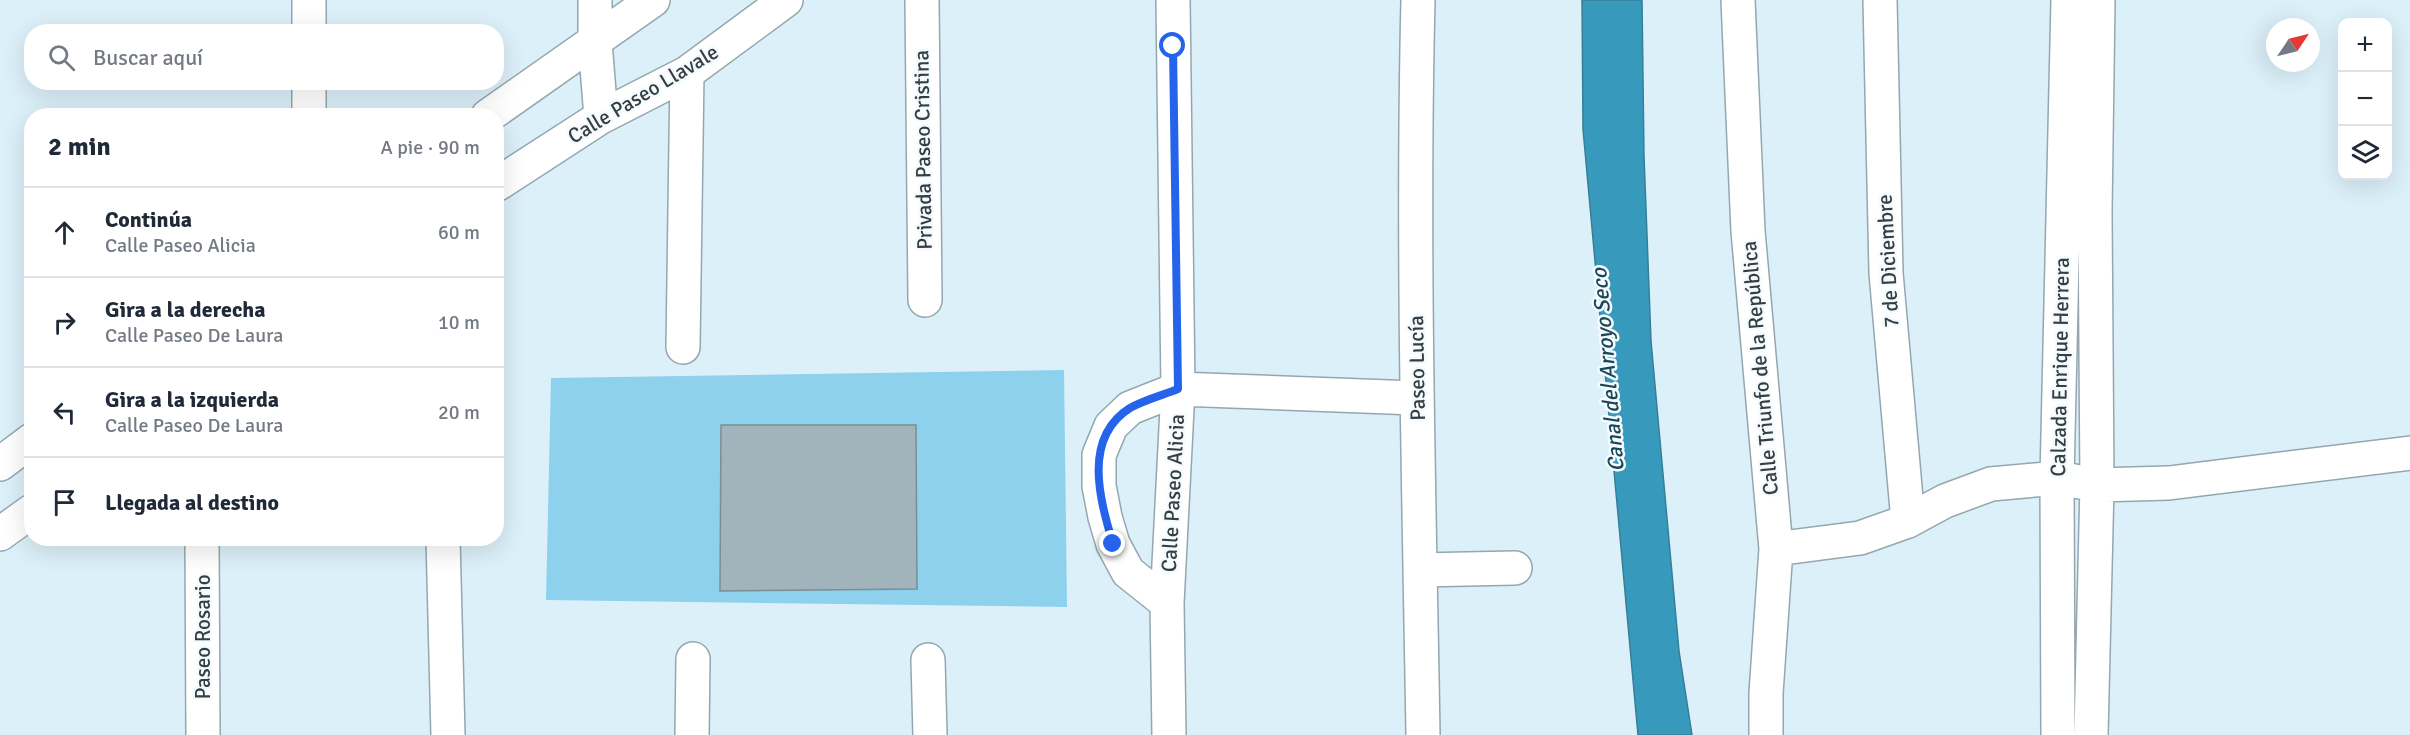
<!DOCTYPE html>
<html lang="es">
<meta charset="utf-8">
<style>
:root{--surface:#fff;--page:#f2f2f3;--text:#1f2937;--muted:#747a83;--line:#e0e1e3}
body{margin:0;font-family:Signika,sans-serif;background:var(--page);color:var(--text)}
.controls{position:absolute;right:18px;top:18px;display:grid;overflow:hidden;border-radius:12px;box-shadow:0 6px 24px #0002}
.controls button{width:54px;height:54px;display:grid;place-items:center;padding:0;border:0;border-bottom:2px solid var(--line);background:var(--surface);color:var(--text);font:30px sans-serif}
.compass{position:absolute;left:2266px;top:18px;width:54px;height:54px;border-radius:50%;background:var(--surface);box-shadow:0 6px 24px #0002;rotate:55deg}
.stop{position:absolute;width:18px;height:18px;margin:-14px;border:4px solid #2563eb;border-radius:50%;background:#fff}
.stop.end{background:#2563eb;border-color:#fff;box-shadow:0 2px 6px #0008}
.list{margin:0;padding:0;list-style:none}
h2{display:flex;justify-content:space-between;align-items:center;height:78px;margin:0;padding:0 24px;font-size:26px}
h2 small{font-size:20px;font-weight:400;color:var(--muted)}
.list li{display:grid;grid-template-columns:39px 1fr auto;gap:18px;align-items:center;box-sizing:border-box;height:90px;padding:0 24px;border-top:2px solid var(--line)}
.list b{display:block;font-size:22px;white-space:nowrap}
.list p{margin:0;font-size:20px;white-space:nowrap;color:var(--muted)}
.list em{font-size:20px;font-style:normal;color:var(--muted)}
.icon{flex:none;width:33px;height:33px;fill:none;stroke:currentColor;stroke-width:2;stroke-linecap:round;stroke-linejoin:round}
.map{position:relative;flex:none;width:2410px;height:735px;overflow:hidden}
.search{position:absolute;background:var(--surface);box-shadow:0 6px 24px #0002;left:24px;top:24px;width:480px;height:66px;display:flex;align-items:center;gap:15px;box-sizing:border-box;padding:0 21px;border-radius:24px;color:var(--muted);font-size:22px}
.panel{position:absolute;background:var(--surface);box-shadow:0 6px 24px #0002;left:24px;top:108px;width:480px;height:438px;border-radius:24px}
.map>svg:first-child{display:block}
.green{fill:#8dd1ed}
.water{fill:#379abd;stroke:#377e98;stroke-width:1.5}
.building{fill:#a1b4bc;stroke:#7b8d95;stroke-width:1.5}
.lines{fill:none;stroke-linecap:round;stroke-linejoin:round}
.street-casing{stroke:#94a7af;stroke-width:36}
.street{stroke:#fff;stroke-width:33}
.route{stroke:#2563eb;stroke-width:8}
.labels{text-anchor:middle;stroke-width:5;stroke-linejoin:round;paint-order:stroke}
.street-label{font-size:21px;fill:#363e41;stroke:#f3fbff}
.water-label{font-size:22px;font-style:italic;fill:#1c4655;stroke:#f3fbff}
</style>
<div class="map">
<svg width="2410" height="735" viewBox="0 0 2410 735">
<rect width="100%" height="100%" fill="#dcf0f9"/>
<path class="green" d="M 1064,370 L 1067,607 L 546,600 L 551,378 Z"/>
<path class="water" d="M 1582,0 L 1642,0 L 1644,156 L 1651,341 L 1679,651 L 1692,735 L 1638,735 L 1583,129 Z"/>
<path class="building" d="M 721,425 L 916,425 L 917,589 L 720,591 Z"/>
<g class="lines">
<defs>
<path id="street" d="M 309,0 L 309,32
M 595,0 L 595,42 L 601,117
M 922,0 L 925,300
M 1418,0 C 1412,245 1419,490 1423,735
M 1738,0 L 1748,231 L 1776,549 L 1766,693 L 1766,735
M 1880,0 L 1886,273 L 1908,521
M 309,82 L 309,116
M 488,116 L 653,0
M 496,185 L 601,117 L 687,73 L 786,0
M 683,347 L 687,73
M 0,464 L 32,440
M 0,534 L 32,511
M 202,538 L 203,735
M 443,538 L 448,735
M 1776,549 L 1860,538 L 1908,521 L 1945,501 L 1991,484 L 2057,478 L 2097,485 L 2169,483 L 2410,453
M 1420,570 L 1515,568
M 1167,603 L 1128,572 L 1113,544 L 1105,517 L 1099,486 L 1099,455 L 1111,426 L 1130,408 L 1178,389 L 1416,398
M 928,660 L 930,735
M 692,735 L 693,659
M 1169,735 L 1167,603 L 1178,389 L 1173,0
M 2058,735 L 2057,478 L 2068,0
M 2091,735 L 2097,485 L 2095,212 L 2098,0"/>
</defs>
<use href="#street" class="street-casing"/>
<use href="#street" class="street"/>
</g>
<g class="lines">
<path class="route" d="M 1113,544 C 1100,500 1082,438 1130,408 C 1144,400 1163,395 1178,389 L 1173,46"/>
</g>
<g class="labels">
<g class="street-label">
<text transform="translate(643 94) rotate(-31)" y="7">Calle Paseo Llavale</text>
<text transform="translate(923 150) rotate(-91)" y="7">Privada Paseo Cristina</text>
<text transform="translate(1888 261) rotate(-93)" y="7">7 de Diciembre</text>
<text transform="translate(2060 367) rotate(-89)" y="7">Calzada Enrique Herrera</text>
<text transform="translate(1417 368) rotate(-91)" y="7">Paseo Lucía</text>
<text transform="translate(1760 368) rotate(-95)" y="7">Calle Triunfo de la República</text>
<text transform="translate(1173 493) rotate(-87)" y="7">Calle Paseo Alicia</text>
<text transform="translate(203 637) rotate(-90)" y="7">Paseo Rosario</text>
</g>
<g class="water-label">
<text transform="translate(1607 370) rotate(-95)" y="8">Canal del Arroyo Seco</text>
</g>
</g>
</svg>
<div class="controls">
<button>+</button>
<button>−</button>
<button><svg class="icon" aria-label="layers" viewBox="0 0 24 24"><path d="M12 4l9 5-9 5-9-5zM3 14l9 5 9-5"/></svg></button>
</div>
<svg class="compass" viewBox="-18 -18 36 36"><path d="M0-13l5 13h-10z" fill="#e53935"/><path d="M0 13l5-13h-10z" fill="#747a83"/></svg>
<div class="stop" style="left:1173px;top:46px"></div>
<div class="stop end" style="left:1113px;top:544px"></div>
<div class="search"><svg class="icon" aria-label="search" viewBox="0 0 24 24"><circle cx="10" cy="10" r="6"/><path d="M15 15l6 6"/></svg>Buscar aquí</div>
<section class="panel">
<h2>2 min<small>A pie · 90 m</small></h2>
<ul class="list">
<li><svg class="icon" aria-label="ahead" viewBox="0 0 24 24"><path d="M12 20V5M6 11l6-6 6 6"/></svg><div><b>Continúa</b><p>Calle Paseo Alicia</p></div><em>60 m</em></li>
<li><svg class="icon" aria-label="right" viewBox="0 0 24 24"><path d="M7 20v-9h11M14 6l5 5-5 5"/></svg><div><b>Gira a la derecha</b><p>Calle Paseo De Laura</p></div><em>10 m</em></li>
<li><svg class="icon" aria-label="left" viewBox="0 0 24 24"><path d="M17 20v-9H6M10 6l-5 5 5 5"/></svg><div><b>Gira a la izquierda</b><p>Calle Paseo De Laura</p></div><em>20 m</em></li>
<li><svg class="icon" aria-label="arrive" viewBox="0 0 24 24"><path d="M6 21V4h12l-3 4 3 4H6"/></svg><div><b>Llegada al destino</b></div></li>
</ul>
</section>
</div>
